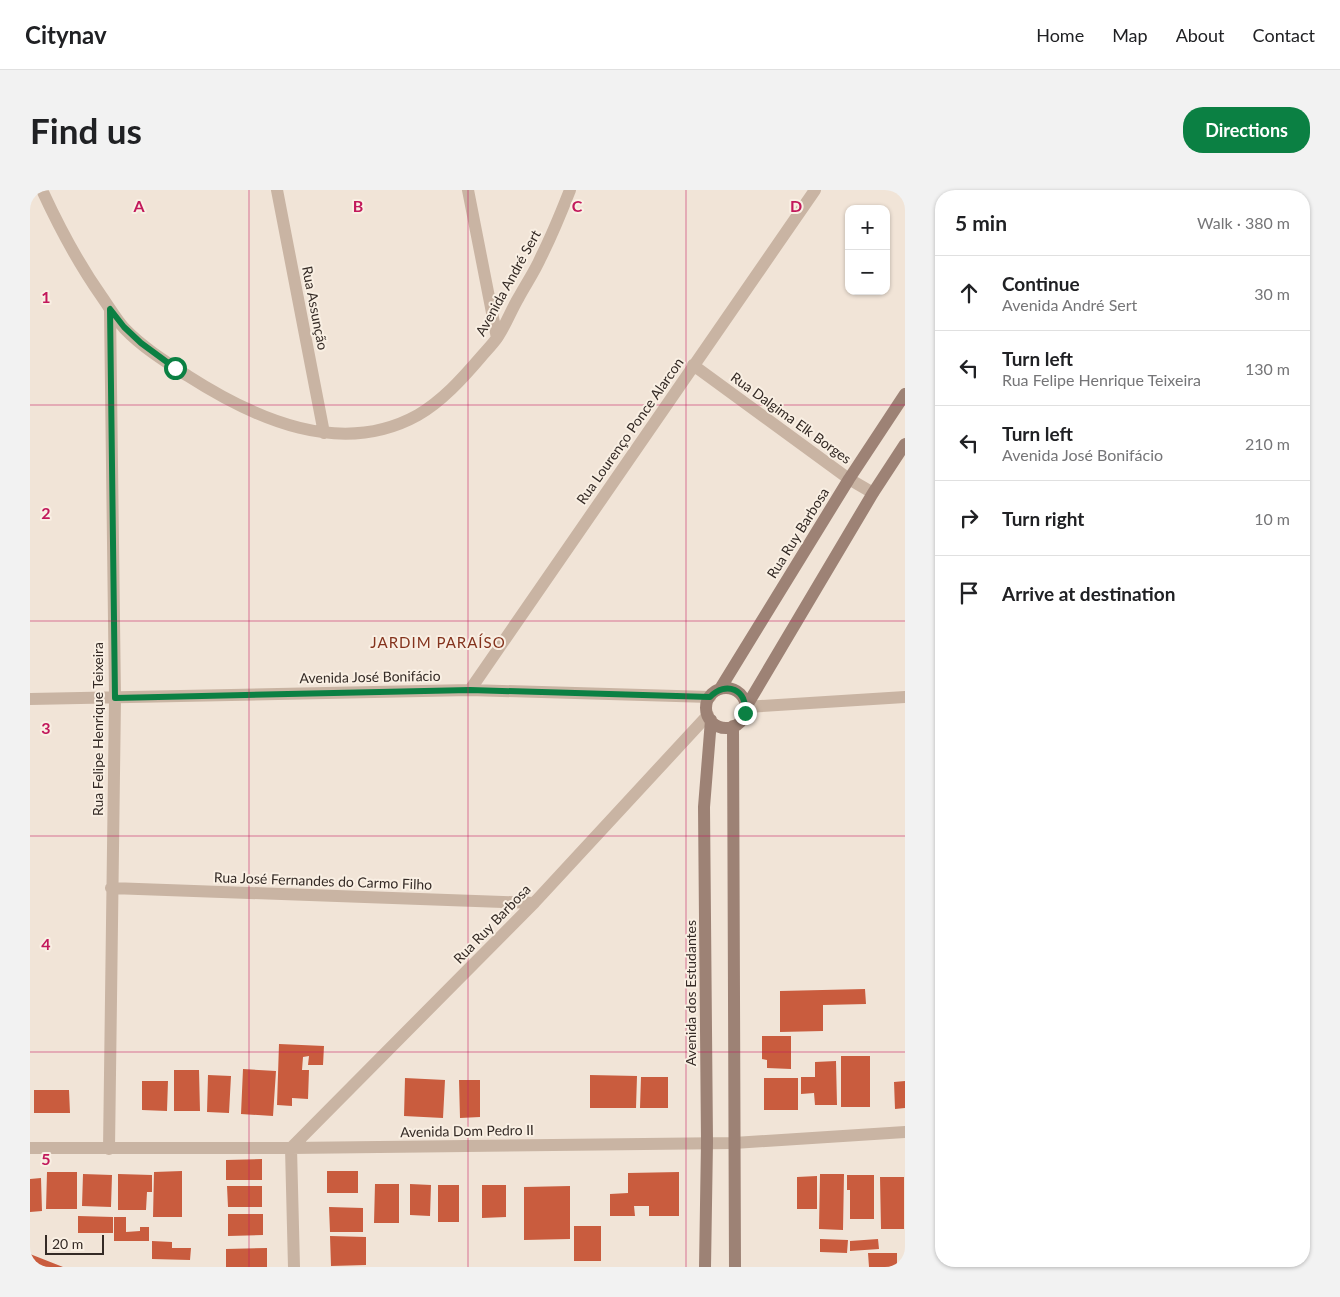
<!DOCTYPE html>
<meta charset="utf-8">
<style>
:root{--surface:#fff;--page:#f2f2f2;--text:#202124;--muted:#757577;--line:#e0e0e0;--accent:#0b8043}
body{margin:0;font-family:Lato,sans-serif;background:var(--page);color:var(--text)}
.controls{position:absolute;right:15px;top:15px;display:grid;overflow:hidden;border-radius:10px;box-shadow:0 1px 4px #0004}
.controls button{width:45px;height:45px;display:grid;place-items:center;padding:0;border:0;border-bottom:1px solid var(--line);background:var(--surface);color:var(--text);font:25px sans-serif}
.scale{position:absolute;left:15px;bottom:12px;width:59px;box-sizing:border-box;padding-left:5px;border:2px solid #342a25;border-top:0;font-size:14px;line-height:18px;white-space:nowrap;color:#342a25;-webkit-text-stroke:4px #f9efe3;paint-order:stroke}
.stop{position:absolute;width:15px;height:15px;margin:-11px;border:4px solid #0b8043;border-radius:50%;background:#fff}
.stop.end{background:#0b8043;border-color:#fff;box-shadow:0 1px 5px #0008}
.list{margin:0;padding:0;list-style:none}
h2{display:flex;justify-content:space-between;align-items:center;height:65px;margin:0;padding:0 20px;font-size:21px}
h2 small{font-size:16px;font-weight:400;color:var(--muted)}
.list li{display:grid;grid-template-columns:32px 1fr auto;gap:15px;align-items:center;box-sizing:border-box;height:75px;padding:0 20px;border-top:1px solid var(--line)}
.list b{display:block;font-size:19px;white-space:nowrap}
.list p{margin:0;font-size:16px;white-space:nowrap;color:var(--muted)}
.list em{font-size:16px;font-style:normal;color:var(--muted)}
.icon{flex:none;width:28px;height:28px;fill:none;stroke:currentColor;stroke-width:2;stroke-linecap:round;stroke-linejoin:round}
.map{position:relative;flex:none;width:875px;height:1077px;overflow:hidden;border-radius:20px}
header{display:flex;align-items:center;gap:30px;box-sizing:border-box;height:70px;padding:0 25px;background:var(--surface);border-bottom:1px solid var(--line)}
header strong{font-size:24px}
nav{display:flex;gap:28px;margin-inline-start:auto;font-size:18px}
.intro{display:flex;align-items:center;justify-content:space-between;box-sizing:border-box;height:120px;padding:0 30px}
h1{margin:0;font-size:35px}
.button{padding:12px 22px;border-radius:20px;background:var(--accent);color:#fff;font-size:18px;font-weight:700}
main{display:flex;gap:30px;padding:0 30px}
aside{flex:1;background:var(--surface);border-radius:20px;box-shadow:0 1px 4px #0004}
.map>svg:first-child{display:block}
.building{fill:#c95c3e}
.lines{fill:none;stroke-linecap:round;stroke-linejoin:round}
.street{stroke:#c9b4a3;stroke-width:12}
.secondary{stroke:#9d8275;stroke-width:12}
.route{stroke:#0b8043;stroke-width:6}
.grid{fill:none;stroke:#c2185b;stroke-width:1;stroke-opacity:0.55}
.labels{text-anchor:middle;stroke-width:4;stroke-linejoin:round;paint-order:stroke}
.street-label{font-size:14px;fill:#342a25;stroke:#f9efe3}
.neighbourhood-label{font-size:15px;letter-spacing:1px;fill:#84331d;stroke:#f9efe3}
.grid-label{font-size:16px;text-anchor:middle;font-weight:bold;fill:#c2185b;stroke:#f9efe3;stroke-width:4;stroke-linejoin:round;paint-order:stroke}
</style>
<header>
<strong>Citynav</strong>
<nav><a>Home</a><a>Map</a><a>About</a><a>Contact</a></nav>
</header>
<div class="intro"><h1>Find us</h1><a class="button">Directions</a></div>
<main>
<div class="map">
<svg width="875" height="1077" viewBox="0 0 875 1077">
<rect width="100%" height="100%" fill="#f1e4d7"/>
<path class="building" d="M 835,799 L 836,814 L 793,815 L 793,841 L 750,842 L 750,801 Z
M 732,846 L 761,846 L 761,879 L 737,878 L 737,870 L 732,869 Z
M 249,854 L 294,856 L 293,875 L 278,875 L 279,866 L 273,867 L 272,880 L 279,880 L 278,909 L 262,908 L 262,916 L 247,915 Z
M 811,866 L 840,866 L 840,917 L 811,917 Z
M 806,871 L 807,915 L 785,915 L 784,903 L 771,904 L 771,887 L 785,887 L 785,872 Z
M 213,879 L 246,881 L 243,926 L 211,924 Z
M 144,880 L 169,880 L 170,921 L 144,921 Z
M 178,885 L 201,886 L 199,923 L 177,922 Z
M 560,885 L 607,886 L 606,918 L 560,918 Z
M 611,887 L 638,887 L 638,918 L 610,918 Z
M 375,888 L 415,890 L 413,928 L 374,926 Z
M 734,888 L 768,888 L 768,920 L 734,920 Z
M 429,890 L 450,890 L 450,927 L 430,928 Z
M 112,891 L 138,891 L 137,921 L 112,920 Z
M 875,891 L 875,918 L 865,919 L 864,892 Z
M 4,900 L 39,900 L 40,923 L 4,923 Z
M 232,969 L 232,990 L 196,990 L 196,970 Z
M 152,981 L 152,1027 L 123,1027 L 124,982 Z
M 297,981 L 328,981 L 328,1003 L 297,1003 Z
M 17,982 L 47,982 L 47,1019 L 16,1019 Z
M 649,982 L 649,1026 L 619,1026 L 619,1016 L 604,1016 L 605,1026 L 580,1026 L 580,1004 L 598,1003 L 598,983 Z
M 53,984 L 82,985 L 81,1017 L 52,1016 Z
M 88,984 L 122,985 L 122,1002 L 117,1002 L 116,1020 L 88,1020 Z
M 790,984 L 814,984 L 813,1040 L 789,1039 Z
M 817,985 L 844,985 L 844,1029 L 820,1029 L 820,1000 L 817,1000 Z
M 787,986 L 787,1019 L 767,1019 L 767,987 Z
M 850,987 L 874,987 L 874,1039 L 851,1039 Z
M 11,988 L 12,1021 L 0,1022 L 0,989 Z
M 345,994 L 369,994 L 369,1033 L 344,1033 Z
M 380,994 L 401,995 L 400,1026 L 380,1025 Z
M 408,995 L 429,995 L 429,1032 L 408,1032 Z
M 452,995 L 476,995 L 476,1027 L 452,1028 Z
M 197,996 L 232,996 L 232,1017 L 198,1017 Z
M 540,996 L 540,1049 L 494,1050 L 494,997 Z
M 299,1017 L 333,1018 L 333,1042 L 300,1042 Z
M 198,1024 L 233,1024 L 233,1045 L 198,1046 Z
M 48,1026 L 83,1027 L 83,1043 L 48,1043 Z
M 84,1027 L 96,1027 L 96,1042 L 110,1041 L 110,1037 L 119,1037 L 119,1051 L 84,1051 Z
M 544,1036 L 571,1036 L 571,1071 L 544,1071 Z
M 300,1046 L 336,1047 L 336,1075 L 301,1076 Z
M 790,1049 L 818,1050 L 817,1063 L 790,1062 Z
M 848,1049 L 849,1059 L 820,1061 L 820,1051 Z
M 122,1051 L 142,1052 L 142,1058 L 161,1058 L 160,1070 L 122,1069 Z
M 237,1058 L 237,1077 L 196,1077 L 196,1059 Z
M 838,1063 L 867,1063 L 867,1077 L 839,1077 Z
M 0,1064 L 33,1077 L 0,1077 Z"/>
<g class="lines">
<path class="street" d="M 12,0 C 29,37 48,73 72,107 C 79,117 86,129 94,138 C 112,157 136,172 158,186 C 225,229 311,268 388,225 C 412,211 432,189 450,168 C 455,162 462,155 467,148 C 476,135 481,120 489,107 C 496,94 505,81 511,67 C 522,45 531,23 540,0
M 247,0 L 294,243
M 438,0 L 467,148
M 663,175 L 819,289 L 843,303
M 440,500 L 785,0
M 0,509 L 440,500 L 680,507
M 716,517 L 875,507
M 81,698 L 504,713
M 0,958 L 261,958 L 704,953 L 875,942
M 79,959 L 85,508 L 80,119
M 264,1077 L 261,958 L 504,713 L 678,525"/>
<path class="secondary" d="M676 518a20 20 0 1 1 40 0a20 20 0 1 1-40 0Z
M 690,499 L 819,289 L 875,204
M 716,517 L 843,303 L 875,254
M 703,536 L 705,1077
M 675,1077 L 677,952 L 674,617 L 681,530"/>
</g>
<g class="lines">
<path class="route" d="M 145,178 L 111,153 L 94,137 L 80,119 L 85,508 L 440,500 L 680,507 C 696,490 718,500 715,523"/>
</g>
<path class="grid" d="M 219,0 L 219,1077M 438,0 L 438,1077M 656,0 L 656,1077M 0,215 L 875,215M 0,431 L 875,431M 0,646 L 875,646M 0,862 L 875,862"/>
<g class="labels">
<g class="street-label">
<text transform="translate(478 93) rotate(-61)" y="5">Avenida André Sert</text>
<text transform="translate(285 118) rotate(79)" y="5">Rua Assunção</text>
<text transform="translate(761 228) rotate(36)" y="5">Rua Dalgima Elk Borges</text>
<text transform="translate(600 241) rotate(-55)" y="5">Rua Lourenço Ponce Alarcon</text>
<text transform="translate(768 343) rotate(-58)" y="5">Rua Ruy Barbosa</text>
<text transform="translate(340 487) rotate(-1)" y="5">Avenida José Bonifácio</text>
<text transform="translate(68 539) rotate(-90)" y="5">Rua Felipe Henrique Teixeira</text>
<text transform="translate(293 691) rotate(2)" y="5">Rua José Fernandes do Carmo Filho</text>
<text transform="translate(462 734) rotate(-46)" y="5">Rua Ruy Barbosa</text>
<text transform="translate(661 803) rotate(-90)" y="5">Avenida dos Estudantes</text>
<text transform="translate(437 941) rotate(-1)" y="5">Avenida Dom Pedro II</text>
</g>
<g class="neighbourhood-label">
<text x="408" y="458">JARDIM PARAÍSO</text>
</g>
</g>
<g class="grid-label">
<text x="109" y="22">A</text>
<text x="328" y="22">B</text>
<text x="547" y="22">C</text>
<text x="766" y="22">D</text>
<text x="16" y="113">1</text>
<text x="16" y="329">2</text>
<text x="16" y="544">3</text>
<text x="16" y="760">4</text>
<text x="16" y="975">5</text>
</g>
</svg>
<div class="controls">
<button>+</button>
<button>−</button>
</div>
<div class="scale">20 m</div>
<div class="stop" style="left:145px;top:178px"></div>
<div class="stop end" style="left:715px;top:523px"></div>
</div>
<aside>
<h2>5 min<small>Walk · 380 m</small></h2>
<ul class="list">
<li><svg class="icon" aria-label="ahead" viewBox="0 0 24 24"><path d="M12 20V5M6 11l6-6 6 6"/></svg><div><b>Continue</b><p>Avenida André Sert</p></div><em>30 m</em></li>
<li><svg class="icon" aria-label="left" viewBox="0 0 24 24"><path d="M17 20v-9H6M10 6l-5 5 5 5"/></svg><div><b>Turn left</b><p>Rua Felipe Henrique Teixeira</p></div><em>130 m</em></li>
<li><svg class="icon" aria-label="left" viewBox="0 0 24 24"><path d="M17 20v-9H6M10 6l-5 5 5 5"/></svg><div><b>Turn left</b><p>Avenida José Bonifácio</p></div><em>210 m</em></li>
<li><svg class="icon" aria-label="right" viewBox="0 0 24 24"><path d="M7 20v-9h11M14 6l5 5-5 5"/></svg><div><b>Turn right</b></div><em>10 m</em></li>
<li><svg class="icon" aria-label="arrive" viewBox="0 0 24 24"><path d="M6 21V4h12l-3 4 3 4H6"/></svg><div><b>Arrive at destination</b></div></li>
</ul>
</aside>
</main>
